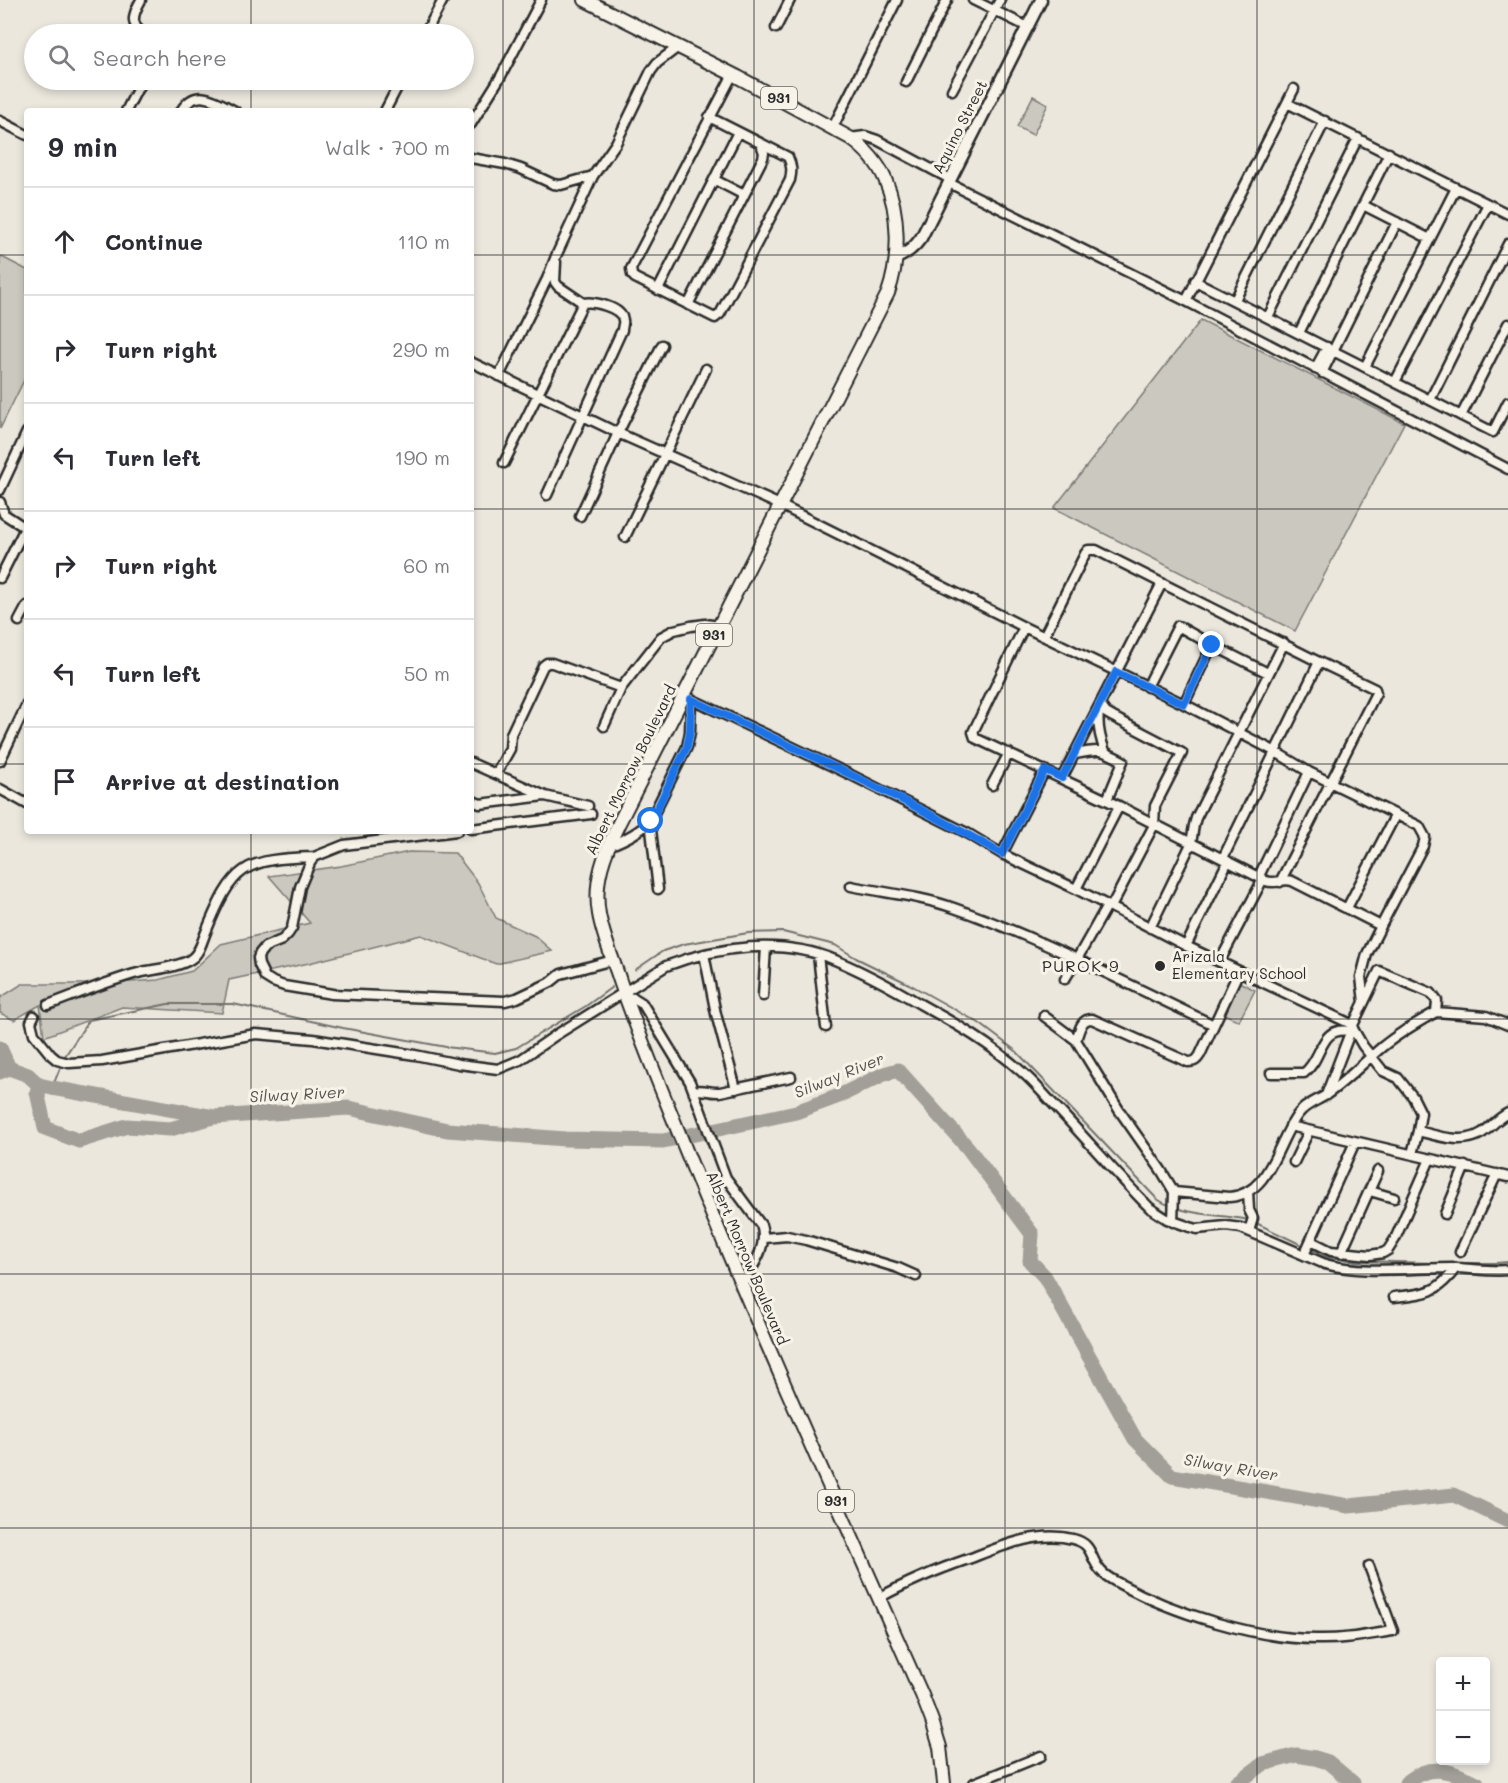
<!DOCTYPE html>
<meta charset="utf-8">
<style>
:root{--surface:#fff;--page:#f7f7f7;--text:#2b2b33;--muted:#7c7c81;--line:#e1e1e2}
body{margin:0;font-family:Mali,sans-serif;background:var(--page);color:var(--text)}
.controls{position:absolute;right:18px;bottom:18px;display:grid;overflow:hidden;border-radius:6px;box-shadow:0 3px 9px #0003}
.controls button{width:54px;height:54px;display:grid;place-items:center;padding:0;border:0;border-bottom:2px solid var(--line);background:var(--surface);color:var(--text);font:30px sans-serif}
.stop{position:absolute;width:18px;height:18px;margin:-14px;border:4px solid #1a73e8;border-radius:50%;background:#fff}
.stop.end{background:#1a73e8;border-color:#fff;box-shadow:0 2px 6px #0008}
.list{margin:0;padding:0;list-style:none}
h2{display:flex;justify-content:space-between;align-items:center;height:78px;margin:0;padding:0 24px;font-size:26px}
h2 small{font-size:20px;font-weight:400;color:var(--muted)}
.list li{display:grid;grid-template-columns:39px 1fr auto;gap:18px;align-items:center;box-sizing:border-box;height:108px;padding:0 24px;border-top:2px solid var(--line)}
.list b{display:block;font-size:22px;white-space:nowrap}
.list em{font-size:20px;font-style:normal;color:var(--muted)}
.icon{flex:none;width:33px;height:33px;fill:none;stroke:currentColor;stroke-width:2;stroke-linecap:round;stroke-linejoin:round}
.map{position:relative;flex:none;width:1508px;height:1783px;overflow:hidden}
.search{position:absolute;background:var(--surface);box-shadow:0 3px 9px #0003;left:24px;top:24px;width:450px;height:66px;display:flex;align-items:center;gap:15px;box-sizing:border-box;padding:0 21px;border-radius:33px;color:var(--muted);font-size:22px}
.panel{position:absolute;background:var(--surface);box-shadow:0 3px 9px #0003;left:24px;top:108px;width:450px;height:726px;border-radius:6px}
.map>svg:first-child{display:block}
.green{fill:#cbc8bf;stroke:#7b7a75;stroke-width:1.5}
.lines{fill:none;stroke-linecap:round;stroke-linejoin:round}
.stream{stroke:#72716c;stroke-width:2}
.river{stroke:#a29f98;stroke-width:15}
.minor-casing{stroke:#2b2b2b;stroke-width:13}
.major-casing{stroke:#2b2b2b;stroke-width:15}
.highway-casing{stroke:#2b2b2b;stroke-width:16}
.minor{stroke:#f7f3e8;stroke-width:8}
.major{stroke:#f7f3e8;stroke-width:10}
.highway{stroke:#f7f3e8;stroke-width:12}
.route{stroke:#1a73e8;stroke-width:8}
.grid{fill:none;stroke:#2b2b2b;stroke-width:1.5;stroke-opacity:0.55}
.poi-dot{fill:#2b2b2b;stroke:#f7f3e8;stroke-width:2}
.labels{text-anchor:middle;stroke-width:6;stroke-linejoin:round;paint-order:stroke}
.shield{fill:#f7f3e8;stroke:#686764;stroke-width:1.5}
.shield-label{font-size:14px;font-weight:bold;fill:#2b2b2b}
.street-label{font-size:15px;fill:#2b2b2b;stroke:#f7f3e8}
.poi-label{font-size:15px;fill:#2b2b2b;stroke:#f7f3e8;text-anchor:start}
.neighbourhood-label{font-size:16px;letter-spacing:1.5px;fill:#2b2b2b;stroke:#f7f3e8}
.water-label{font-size:16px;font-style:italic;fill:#555451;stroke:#f7f3e8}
</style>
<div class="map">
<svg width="1508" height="1783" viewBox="0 0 1508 1783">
<rect width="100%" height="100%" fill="#ebe7dd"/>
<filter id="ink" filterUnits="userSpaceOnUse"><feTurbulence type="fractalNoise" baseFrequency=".0167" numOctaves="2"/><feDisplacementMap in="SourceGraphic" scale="12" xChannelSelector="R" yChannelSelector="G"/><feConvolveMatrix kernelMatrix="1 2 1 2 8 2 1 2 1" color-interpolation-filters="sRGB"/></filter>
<g filter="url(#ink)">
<path class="green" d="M 1033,96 L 1048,104 L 1033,135 L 1017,127 Z
M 0,256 L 27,270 L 27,374 L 0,429 Z
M 1201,320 L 1404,423 L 1295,631 L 1054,508 Z
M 409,852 L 455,853 L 478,883 L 496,918 L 535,936 L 552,951 L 496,964 L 421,935 L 309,963 L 229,980 L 222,1013 L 122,1007 L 44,1037 L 40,1005 L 14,1020 L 0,1013 L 0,998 L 22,984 L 103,984 L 158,980 L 192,971 L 221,944 L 310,923 L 269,876 L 341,866 Z
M 1237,981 L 1255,990 L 1239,1021 L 1222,1013 Z"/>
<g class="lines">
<path class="stream" d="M 635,970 L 663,951 L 684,944 L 748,933 L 783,932 L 835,945 L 856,958 L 909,984 L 979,1023 L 1016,1051 L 1157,1199 C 1183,1216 1219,1214 1249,1220
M 65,1056 L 89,1020 L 168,1004 L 233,1004 L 343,1028 L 446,1047 L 495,1053 L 516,1048 L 586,1006 L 612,987
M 52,1088 L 60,1068
M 1254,1222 L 1327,1257 L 1356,1261 L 1434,1263 L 1496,1263 L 1508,1262"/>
<path class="river" d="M 0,1048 L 9,1068
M 0,1072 L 9,1068 L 28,1075 L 39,1085 L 52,1088 L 214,1117 L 349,1108 L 447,1130 L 565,1139 L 663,1141 L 796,1112 L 839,1096 L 884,1074 L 898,1070 L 968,1148 L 1032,1234 L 1030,1261 L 1045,1277 L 1135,1439 L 1172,1476 L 1349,1506 L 1454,1495 L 1508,1521
M 39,1085 L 37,1092 L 45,1128 L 79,1141 L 127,1126 L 170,1129 L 210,1118
M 1237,1783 L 1263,1764 L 1296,1755 L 1315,1758 L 1328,1762 L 1353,1783
M 1406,1783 C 1411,1780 1416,1775 1422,1773 C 1441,1765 1460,1776 1477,1783"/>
<defs>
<path id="minor" d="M 141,0 C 133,14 129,25 144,34
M 973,0 L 1028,27
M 776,28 L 790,0
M 425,34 L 443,0
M 906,82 L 947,0
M 952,90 L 1000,0
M 1287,103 L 1508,214
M 126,111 L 142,80
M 181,111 C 196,86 216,101 235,111
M 385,111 L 401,80
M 709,117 L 788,157 C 792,166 792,171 790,180 L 720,314 L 715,318 L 635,278 L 632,275 L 631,269 L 733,74
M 0,121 L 27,135
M 471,124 L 501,76 L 541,0
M 833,127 L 897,0
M 850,138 L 865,136 L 877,140 L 950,179
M 471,158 L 505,164 L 521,169 L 553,184 L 561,185 L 593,176
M 715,180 L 744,195
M 949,183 L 1186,301 L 1508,469
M 1363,205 L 1430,239
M 1195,281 L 1493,432 L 1508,402
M 658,290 L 738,132
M 1235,300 L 1325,121
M 1186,301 L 1294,89
M 688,305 L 763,158 L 764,153 L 761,144
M 1268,317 L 1358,138
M 1299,333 L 1389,153
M 471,362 L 618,433 L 780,505 L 1024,627 L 1184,704 L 1274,751 L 1309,772 L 1419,826 L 1425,837 L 1423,846 L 1381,926 L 1292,881 C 1282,878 1276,885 1266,881 L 1119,806 L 975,738 L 973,732 L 1024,627
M 1365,367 L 1456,188
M 1315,369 L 1327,347
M 1322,373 L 1397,222
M 499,376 L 547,279 L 556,256 L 593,176 L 616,143 L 651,71 L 657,63 L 678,47
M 1395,382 L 1488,204
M 1430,400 L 1508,244
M 1461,416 L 1508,324
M 504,463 L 583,303
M 0,490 L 27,432
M 547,495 L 622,330 C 622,328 624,322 623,320 C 621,307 593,301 583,303 L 558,286 L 555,282 L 556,262
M 0,502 L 4,514 L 27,529
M 580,516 L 618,433 L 662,345
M 625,537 L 706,369
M 0,578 L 25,528
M 19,621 L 27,606
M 1044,636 L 1085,554 L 1088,550 L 1096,550 L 1319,662 L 1223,858
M 1147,687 L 1178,626 L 1212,645
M 683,695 L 851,775 L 967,833 L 1002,854 L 1076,889 L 1186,946 L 1353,1025 L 1326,1095
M 1184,704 L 1212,645 L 1268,673
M 1100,705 L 1106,713 L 1113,717 L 1182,753 L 1155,806 L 1154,825 L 1111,907
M 1099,712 C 1097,726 1100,738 1105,751
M 604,726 L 621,688 L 661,637 L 674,630 L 691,626 L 705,624 L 719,626
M 1075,754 C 1100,749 1101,749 1123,761 L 1107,800
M 0,761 L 27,704
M 471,763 L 545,796 L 588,806
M 496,774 L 510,749 L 511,734 L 543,666 L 547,663 L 552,663 L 621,688
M 1062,778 L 1162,583
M 992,785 L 1009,753
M 0,789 L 27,804
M 471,800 L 480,804 L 544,796
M 650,821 L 658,889
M 471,829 L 591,814
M 457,831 L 344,845 L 314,857 L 310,863 L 300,887 L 292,928 L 288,934 L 282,940 L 265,947 L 260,953 L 258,958 L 259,965 L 265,977 L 273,982 L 284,986 L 332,994 L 505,1001 L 517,998 L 551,982 L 561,974 L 613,960
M 608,846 C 624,840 639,833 650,821 L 687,747 L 690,732 L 691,699
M 1002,854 L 1045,770
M 1259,876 L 1309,772
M 1280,882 L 1376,693 L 1375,689 L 1319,662
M 851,886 C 885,893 921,896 954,908 C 995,922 1038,941 1077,959 L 1107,906
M 1076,889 L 1119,806
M 1347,908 L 1395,816
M 1150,928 L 1191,844 L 1194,825 L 1196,818 L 1284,643
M 1186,946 L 1228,861
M 704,954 L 716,1014 L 736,1089
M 818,955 L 826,1027
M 1220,961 L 1263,879
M 1065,979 L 1077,959 L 1214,1025
M 763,996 L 766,947
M 625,997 L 634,998 L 642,1003 L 690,1082 L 726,1178 L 761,1225 C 769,1247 752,1267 741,1286
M 1364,1002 L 1361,977 L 1367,954 L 1381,926
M 48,1005 C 78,994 108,981 138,973 C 153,969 178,968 191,959 C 200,953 202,941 206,932 C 233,866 243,859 314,857
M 1436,1012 L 1486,1016 L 1508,1025
M 34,1016 L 31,1022 L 34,1034 L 51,1055 L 57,1060 L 69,1063 L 102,1061 L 256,1034 L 313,1039 L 415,1055 L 459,1064 L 498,1069 L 520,1060 L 556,1035 L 666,966 C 718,946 782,938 835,960 C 864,972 893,988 920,1004 C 956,1024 991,1044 1022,1072 C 1035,1083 1045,1096 1057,1108 C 1088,1141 1118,1176 1150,1208 L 1167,1219 L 1190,1227 L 1197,1229 L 1226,1226 L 1241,1228 L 1325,1264 C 1361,1274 1414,1268 1452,1268 C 1471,1268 1489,1272 1508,1270
M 1044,1016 L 1076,1040
M 1352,1027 L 1363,1046 L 1383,1071 L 1398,1078 L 1413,1097 L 1421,1113 L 1418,1131
M 1271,1073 L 1304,1073 C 1324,1058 1318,1026 1350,1031
M 694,1091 C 703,1088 710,1093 720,1092 L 791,1077
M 1290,1126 L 1508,1177
M 1412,1154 L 1418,1131 C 1438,1136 1463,1145 1482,1133 C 1491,1127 1498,1118 1508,1113
M 1294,1162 L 1309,1131
M 1248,1191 L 1249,1210 L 1253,1218 L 1249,1231
M 1370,1191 L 1394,1198
M 1174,1192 L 1229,1197 C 1271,1195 1277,1140 1299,1113 C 1306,1104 1317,1101 1326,1095 C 1346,1081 1363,1063 1382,1047 C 1398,1034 1418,1022 1436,1012 L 1437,1001 L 1431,993 L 1379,971 L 1353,1025
M 1445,1214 L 1465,1166
M 1173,1222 L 1174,1192 L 1170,1185 L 1161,1170 L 1119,1110 L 1076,1040 C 1079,1032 1081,1018 1092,1019 L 1188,1062 C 1195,1062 1197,1060 1200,1055 L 1239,971
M 764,1238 L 787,1236 L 806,1240 L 898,1268 L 916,1276
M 1311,1241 L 1331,1251 L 1370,1255 L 1383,1253 L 1388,1250 L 1395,1239 L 1430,1159
M 1460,1252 L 1497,1174
M 1341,1253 L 1378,1171
M 1304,1255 L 1355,1142
M 1394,1297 C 1424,1294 1437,1294 1456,1268
M 879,1598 C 909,1581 939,1569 971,1558 C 1002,1546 1039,1530 1073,1539 C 1094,1544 1089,1558 1101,1571 C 1106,1577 1113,1580 1120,1584 C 1173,1613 1256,1639 1316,1639 C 1342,1640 1367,1635 1393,1631 L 1369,1566
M 974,1783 L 1041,1756"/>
<path id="major" d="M 896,258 C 907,254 914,248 921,238 L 1041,0"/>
<path id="highway" d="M 585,0 L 738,77 L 850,138 C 864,148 878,163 885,179 C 900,213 900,259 888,293 L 619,823 C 605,852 593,881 599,914 C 603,937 613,959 620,981 C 640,1039 664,1096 687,1153 C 761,1336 842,1515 922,1695 L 932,1721 L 940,1747 L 944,1783"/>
</defs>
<use href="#minor" class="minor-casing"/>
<use href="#major" class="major-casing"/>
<use href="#highway" class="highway-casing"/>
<use href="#minor" class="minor"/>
<use href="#major" class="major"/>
<use href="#highway" class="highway"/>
</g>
</g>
<g class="lines" filter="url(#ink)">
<path class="route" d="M 651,821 L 687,747 L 690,732 L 691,699 C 795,749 903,796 1002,854 L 1045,770 L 1062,778 L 1116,672 L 1184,704 L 1212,645"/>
</g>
<path class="grid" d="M 251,0 L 251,34M 503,0 L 503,1783M 754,0 L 754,1783M 1005,0 L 1005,1783M 1257,0 L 1257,1783M 251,80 L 251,111M 0,255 L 27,255M 471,255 L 1508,255M 0,509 L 27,509M 471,509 L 1508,509M 0,764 L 27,764M 471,764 L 1508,764M 251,831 L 251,1783M 0,1019 L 1508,1019M 0,1274 L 1508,1274M 0,1528 L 1508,1528"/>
<circle class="poi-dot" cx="1160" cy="966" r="6"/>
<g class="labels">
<g class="shield">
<rect x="761" y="87" width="36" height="22" rx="4.5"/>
<rect x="696" y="624" width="36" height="22" rx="4.5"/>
<rect x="818" y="1490" width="36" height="22" rx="4.5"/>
</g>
<g class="shield-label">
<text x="779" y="103">931</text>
<text x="714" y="640">931</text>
<text x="836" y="1506">931</text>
</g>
<g class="street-label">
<text transform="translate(960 127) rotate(-63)" y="5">Aquino Street</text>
<text transform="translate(631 770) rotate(-64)" y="5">Albert Morrow Boulevard</text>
<text transform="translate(747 1258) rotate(67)" y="5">Albert Morrow Boulevard</text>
</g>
<g class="poi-label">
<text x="1172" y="962">Arizala<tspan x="1172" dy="17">Elementary School</tspan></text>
</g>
<g class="neighbourhood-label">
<text x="1081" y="972">PUROK 9</text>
</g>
<g class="water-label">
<text transform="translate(839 1075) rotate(-22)" y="6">Silway River</text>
<text transform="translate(297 1094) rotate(-3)" y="6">Silway River</text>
<text transform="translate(1231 1467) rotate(10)" y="6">Silway River</text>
</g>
</g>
</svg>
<div class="controls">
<button>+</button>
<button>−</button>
</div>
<div class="stop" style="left:651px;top:821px"></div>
<div class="stop end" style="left:1212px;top:645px"></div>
<div class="search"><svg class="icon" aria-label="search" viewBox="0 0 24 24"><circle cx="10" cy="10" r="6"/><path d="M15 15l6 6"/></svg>Search here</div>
<section class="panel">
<h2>9 min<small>Walk · 700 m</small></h2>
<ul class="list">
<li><svg class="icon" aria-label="ahead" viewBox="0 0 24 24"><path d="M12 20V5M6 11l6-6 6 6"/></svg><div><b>Continue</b></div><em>110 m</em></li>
<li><svg class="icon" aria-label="right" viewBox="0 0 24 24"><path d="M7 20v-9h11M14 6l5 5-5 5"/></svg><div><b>Turn right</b></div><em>290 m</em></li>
<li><svg class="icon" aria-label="left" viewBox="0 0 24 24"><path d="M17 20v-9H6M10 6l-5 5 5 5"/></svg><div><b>Turn left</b></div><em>190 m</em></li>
<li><svg class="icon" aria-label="right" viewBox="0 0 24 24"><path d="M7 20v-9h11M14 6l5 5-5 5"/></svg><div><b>Turn right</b></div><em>60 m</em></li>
<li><svg class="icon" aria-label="left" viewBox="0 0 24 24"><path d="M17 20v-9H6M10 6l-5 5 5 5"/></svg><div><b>Turn left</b></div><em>50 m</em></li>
<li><svg class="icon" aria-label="arrive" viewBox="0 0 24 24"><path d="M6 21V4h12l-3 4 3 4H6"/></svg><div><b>Arrive at destination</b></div></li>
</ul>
</section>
</div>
